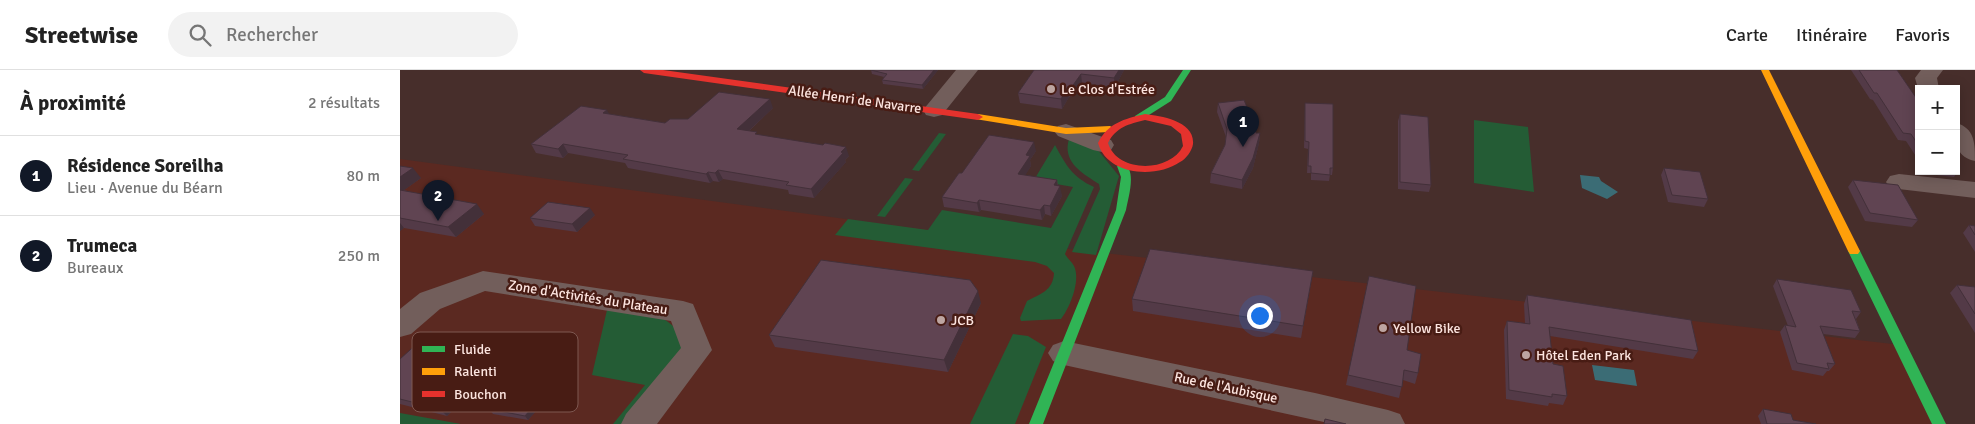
<!DOCTYPE html>
<html lang="fr">
<meta charset="utf-8">
<style>
:root{--surface:#fff;--page:#f2f2f2;--text:#222;--muted:#767676;--line:#e0e0e0;--accent:#111827}
body{margin:0;font-family:Signika,sans-serif;background:var(--page);color:var(--text)}
.controls{position:absolute;right:15px;top:15px;display:grid;overflow:hidden;border-radius:0px;box-shadow:0 2px 12px #0003}
.controls button{width:45px;height:45px;display:grid;place-items:center;padding:0;border:0;border-bottom:1px solid var(--line);background:var(--surface);color:var(--text);font:25px sans-serif}
.you{position:absolute;left:859px;top:245px;width:18px;height:18px;margin:-12px;border:4px solid #fff;border-radius:50%;background:#1a73e8;box-shadow:0 0 0 8px #1a73e833}
.badge{display:grid;place-items:center;width:32px;height:32px;border-radius:50%;background:var(--accent);color:#fff;font-size:16px;font-weight:700}
.pin{position:absolute;translate:-50% -41px;filter:drop-shadow(0 1px 2px #0008)}
.pin::after{content:'';position:absolute;top:26px;width:18px;height:15px;background:inherit;clip-path:polygon(0 0,100% 0,50% 100%)}
.list{margin:0;padding:0;list-style:none}
h2{display:flex;justify-content:space-between;align-items:center;height:65px;margin:0;padding:0 20px;font-size:21px}
h2 small{font-size:16px;font-weight:400;color:var(--muted)}
.list li{display:grid;grid-template-columns:32px 1fr auto;gap:15px;align-items:center;box-sizing:border-box;height:80px;padding:0 20px;border-top:1px solid var(--line)}
.list b{display:block;font-size:19px;white-space:nowrap}
.list p{margin:0;font-size:16px;white-space:nowrap;color:var(--muted)}
.list em{font-size:16px;font-style:normal;color:var(--muted)}
.icon{flex:none;width:28px;height:28px;fill:none;stroke:currentColor;stroke-width:2;stroke-linecap:round;stroke-linejoin:round}
.map{position:relative;flex:none;width:1575px;height:354px;overflow:hidden}
header{display:flex;align-items:center;gap:30px;box-sizing:border-box;height:70px;padding:0 25px;background:var(--surface);border-bottom:1px solid var(--line)}
header strong{font-size:24px}
nav{display:flex;gap:28px;margin-inline-start:auto;font-size:18px}
.search{width:350px;height:45px;background:var(--page);display:flex;align-items:center;gap:12px;box-sizing:border-box;padding:0 18px;border-radius:28px;color:var(--muted);font-size:19px}
main{display:flex}
aside{flex:1;background:var(--surface)}
.map>svg:first-child{display:block}
.built{fill:#5b2921}
.green{fill:#245c35}
.water{fill:#3b6c75}
.lines{fill:none;stroke-linecap:round;stroke-linejoin:round}
.street{fill:#725e5b;fill-rule:evenodd}
.fast{fill:#30b455;fill-rule:evenodd}
.slow{fill:#ff9f0a;fill-rule:evenodd}
.jam{fill:#e5322d;fill-rule:evenodd}
.wall{fill:#533a47}
.shaded-wall{fill:#433039}
.building{fill:#604452;stroke:#433039}
.poi-dot{fill:#bda5a1;stroke:#481c14;stroke-width:2}
.labels{text-anchor:middle;stroke-width:5;stroke-linejoin:round;paint-order:stroke}
.poi-label{font-size:14px;fill:#fde5e0;stroke:#481c14;text-anchor:start}
.street-label{font-size:14px;fill:#fde5e0;stroke:#481c14}
.key{fill:#481c14;stroke:#7e5851;stroke-width:1}
.key-label{font-size:14px;fill:#fde5e0}
</style>
<header>
<strong>Streetwise</strong>
<div class="search"><svg class="icon" aria-label="search" viewBox="0 0 24 24"><circle cx="10" cy="10" r="6"/><path d="M15 15l6 6"/></svg>Rechercher</div>
<nav><a>Carte</a><a>Itinéraire</a><a>Favoris</a></nav>
</header>
<main>
<aside>
<h2>À proximité<small>2 résultats</small></h2>
<ul class="list">
<li><span class="badge">1</span><div><b>Résidence Soreilha</b><p>Lieu · Avenue du Béarn</p></div><em>80 m</em></li>
<li><span class="badge">2</span><div><b>Trumeca</b><p>Bureaux</p></div><em>250 m</em></li>
</ul>
</aside>
<div class="map">
<svg width="1575" height="354" viewBox="0 0 1575 354">
<rect width="100%" height="100%" fill="#472e2b"/>
<path class="built" d="M 0,89 L 661,178 L 1501,275 L 1539,354 L 0,354 Z"/>
<path class="green" d="M 1074,50 L 1128,57 L 1134,122 L 1074,113 Z
M 539,63 L 546,64 L 519,101 L 512,100 Z
M 669,69 L 693,74 L 719,106 L 696,185 L 672,182 L 700,119 L 699,114 C 682,103 662,92 669,69 Z
M 655,75 C 666,95 672,107 694,117 L 665,184 C 667,188 672,192 674,196 C 681,210 670,238 661,249 L 621,251 L 620,248 L 627,231 C 640,224 653,221 654,203 L 647,196 L 635,192 L 435,165 L 448,149 L 528,160 L 542,140 L 651,158 L 673,117 L 634,110 Z
M 505,108 L 513,109 L 485,147 L 477,146 Z
M 207,240 C 224,242 242,243 258,247 C 269,250 282,262 283,275 C 283,289 238,340 228,354 L 213,354 L 245,315 L 192,305 Z
M 613,264 L 628,266 L 646,277 L 615,354 L 570,354 Z
M 0,343 L 61,354 L 0,354 Z"/>
<path class="water" d="M 1180,105 L 1199,107 L 1201,111 L 1218,122 L 1207,129 L 1182,118 Z
M 1192,295 L 1234,300 L 1237,316 L 1195,310 Z"/>
<g class="lines">
<path class="street" d="M 556,0 L 578,0 L 542,45 L 534,47 L 526,45 L 523,40 Z
M 1521,0 L 1543,0 L 1537,8 L 1539,19 L 1519,19 L 1519,22 L 1515,8 Z
M 1556,53 C 1575,58 1575,74 1575,91 C 1554,86 1556,71 1556,53 Z
M 666,54 L 711,70 L 714,75 L 711,80 L 702,82 L 693,80 L 658,66 L 654,61 L 658,56 Z
M 1499,104 L 1575,112 L 1575,128 L 1490,118 L 1486,112 L 1490,106 Z
M 83,201 L 283,231 L 293,234 L 312,280 L 257,354 L 221,354 L 226,344 L 281,278 L 271,251 L 85,221 L 40,239 L 11,264 L 0,267 L 0,239 L 20,223 Z
M 664,271 L 915,323 L 988,340 L 1000,344 L 1005,354 L 933,354 L 664,295 L 653,291 L 648,283 L 653,275 Z"/>
<path class="fast" d="M 783,0 L 791,0 L 771,31 L 741,50 L 735,50 L 735,46 L 765,27 Z
M 722,93 C 738,98 728,128 726,140 L 643,354 L 629,354 L 716,140 L 721,107 L 717,96 Z
M 1454,177 L 1460,181 L 1546,354 L 1532,354 L 1448,181 Z"/>
<path class="slow" d="M 1361,0 L 1369,0 L 1460,181 L 1458,184 L 1450,184 L 1448,181 Z
M 578,44 L 666,58 L 710,56 L 715,59 L 710,62 L 666,64 L 575,49 L 573,47 Z"/>
<path class="jam" d="M 240,0 L 263,0 L 578,44 L 583,47 L 578,50 L 244,3 Z
M 745,44 C 761,46 795,51 793,74 C 792,81 786,89 780,92 C 755,109 707,105 698,73 C 708,53 724,49 745,44 ZM 745,50 L 771,56 L 781,64 L 783,76 C 770,103 717,103 708,73 C 716,57 729,54 745,50 Z"/>
</g>
<path class="wall" d="M 471,0 L 538,0 L 523,19 L 483,14 L 482,10 L 484,7 L 472,4 Z
M 634,0 L 724,0 L 715,17 L 682,13 L 672,27 L 669,27 L 662,39 L 620,33 L 618,23 Z
M 1451,0 L 1497,0 L 1519,32 L 1519,91 L 1506,71 L 1498,70 L 1473,30 L 1470,29 Z
M 818,33 L 856,63 L 860,63 L 859,73 L 853,98 L 842,119 L 810,113 L 811,103 L 825,75 L 826,67 L 817,42 Z
M 905,33 L 933,98 L 932,105 L 930,105 L 929,111 L 911,110 L 911,103 L 907,103 L 908,79 L 904,78 Z
M 373,38 L 349,61 L 358,65 L 449,86 L 445,90 L 446,92 L 414,128 L 389,124 L 388,120 L 323,109 L 319,112 L 313,111 L 310,113 L 228,98 L 225,93 L 168,83 L 163,88 L 136,83 L 131,74 L 210,44 L 265,53 L 288,49 Z
M 1000,44 L 1031,115 L 1029,122 L 998,119 L 998,51 Z
M 636,81 L 630,90 L 631,96 L 625,105 L 657,110 L 658,116 L 662,126 L 651,146 L 645,144 L 642,150 L 581,140 L 579,142 L 544,137 L 542,127 L 562,103 Z
M 0,96 L 21,108 L 4,120 L 84,144 L 56,167 L 4,158 L 0,161 Z
M 1556,96 L 1559,100 L 1554,107 L 1528,104 L 1525,101 L 1556,101 Z
M 1264,98 L 1308,129 L 1304,137 L 1268,132 L 1261,105 Z
M 1453,110 L 1518,150 L 1512,157 L 1465,151 L 1448,117 Z
M 195,145 L 177,162 L 135,156 L 130,148 Z
M 1569,155 L 1575,156 L 1575,182 L 1563,163 Z
M 913,201 L 901,268 L 733,241 L 732,229 Z
M 1377,209 L 1461,242 L 1456,249 L 1460,261 L 1455,268 L 1423,264 L 1435,294 L 1429,301 L 1427,301 L 1423,306 L 1392,300 L 1380,262 L 1385,255 L 1388,256 L 1373,216 Z
M 1557,215 L 1575,217 L 1575,263 L 1550,223 Z
M 1127,225 L 1298,281 L 1293,289 L 1150,266 L 1153,294 L 1167,326 L 1163,335 L 1149,333 L 1148,336 L 1106,329 L 1104,260 L 1107,251 L 1125,254 L 1124,234 Z
M 581,233 L 548,302 L 375,277 L 369,265 Z
M 74,276 L 30,319 L 62,331 L 47,346 L 0,334 L 0,289 Z
M 1007,280 L 1018,303 L 1015,314 L 1003,310 L 999,328 L 946,315 L 948,305 Z
M 142,326 L 146,330 L 128,350 L 93,344 L 89,339 Z
M 1363,339 L 1393,350 L 1416,354 L 1361,354 L 1358,346 Z"/>
<path class="shaded-wall" d="M 534,0 L 538,0 L 523,19 L 522,15 Z
M 719,0 L 724,0 L 715,17 L 714,8 Z
M 681,4 L 682,13 L 672,27 L 671,18 Z
M 668,17 L 669,27 L 662,39 L 661,29 Z
M 370,29 L 373,38 L 341,68 L 337,59 Z
M 207,40 L 212,49 L 203,43 Z
M 860,63 L 859,73 L 853,98 L 842,119 L 842,110 Z
M 634,72 L 636,81 L 630,90 L 631,96 L 620,114 L 618,104 L 626,85 Z
M 163,74 L 168,83 L 163,88 L 158,79 Z
M 446,77 L 449,86 L 445,90 L 446,92 L 414,128 L 411,119 Z
M 13,98 L 21,108 L 0,123 L 0,107 Z
M 318,100 L 323,109 L 319,112 L 315,103 Z
M 308,102 L 313,111 L 310,113 L 306,104 Z
M 657,110 L 658,120 L 660,116 L 662,126 L 651,146 L 650,136 L 654,115 Z
M 579,130 L 581,140 L 579,142 L 577,133 Z
M 77,134 L 84,144 L 56,167 L 48,157 Z
M 644,135 L 645,144 L 642,150 L 640,140 Z
M 190,138 L 195,145 L 177,162 L 172,154 Z
M 0,153 L 4,158 L 0,161 Z
M 578,221 L 581,233 L 548,302 L 544,290 Z
M 68,269 L 74,276 L 26,323 L 19,316 Z
M 56,324 L 62,331 L 47,346 L 40,339 Z
M 142,326 L 146,330 L 128,350 L 125,346 Z"/>
<path class="building" d="M 471,0 L 534,0 L 522,15 L 482,10 L 487,4 Z
M 634,0 L 719,0 L 714,8 L 681,4 L 671,18 L 668,17 L 661,29 L 618,23 Z
M 1459,0 L 1497,0 L 1519,32 L 1519,76 L 1511,64 L 1503,63 L 1477,23 L 1474,23 Z
M 319,22 L 370,29 L 337,59 L 357,62 L 355,64 L 423,75 L 425,73 L 446,77 L 441,82 L 443,83 L 411,119 L 386,115 L 389,112 L 318,100 L 315,103 L 308,102 L 306,104 L 223,89 L 228,85 L 163,74 L 158,79 L 131,74 L 181,36 L 207,40 L 203,43 L 265,53 L 270,49 L 288,49 Z
M 844,30 L 849,42 L 851,42 L 855,49 L 856,63 L 860,63 L 853,88 L 842,110 L 811,103 L 825,75 L 827,59 L 818,33 Z
M 905,33 L 933,34 L 933,98 L 930,98 L 930,105 L 911,103 L 911,96 L 908,96 L 909,72 L 905,71 Z
M 1000,44 L 1028,47 L 1031,115 L 1000,112 Z
M 589,65 L 634,72 L 626,85 L 630,86 L 618,104 L 657,110 L 654,115 L 660,116 L 650,136 L 644,135 L 640,140 L 579,130 L 577,133 L 542,127 L 559,103 L 562,103 Z
M 0,96 L 13,98 L 0,107 Z
M 1264,98 L 1300,102 L 1308,129 L 1272,125 Z
M 1453,110 L 1498,115 L 1518,150 L 1470,143 Z
M 0,120 L 77,134 L 48,157 L 0,148 Z
M 148,132 L 190,138 L 172,154 L 130,148 Z
M 1569,155 L 1575,156 L 1575,165 Z
M 750,179 L 913,201 L 903,256 L 732,229 Z
M 421,190 L 570,210 L 578,221 L 544,290 L 369,265 Z
M 969,206 L 1016,216 L 1007,280 L 1021,284 L 1018,303 L 1004,300 L 1002,317 L 948,305 Z
M 1377,209 L 1451,220 L 1461,242 L 1452,241 L 1460,261 L 1420,256 L 1435,294 L 1427,293 L 1429,299 L 1397,293 L 1385,255 L 1396,257 Z
M 1557,215 L 1575,217 L 1575,244 Z
M 1127,225 L 1291,250 L 1298,281 L 1149,257 L 1153,294 L 1163,296 L 1167,326 L 1152,324 L 1152,327 L 1109,320 L 1107,251 L 1130,254 Z
M 30,262 L 68,269 L 19,316 L 56,324 L 40,339 L 0,329 L 0,289 Z
M 107,320 L 142,326 L 125,346 L 89,339 Z
M 1363,339 L 1391,344 L 1393,350 L 1416,354 L 1367,354 Z
M 925,349 L 946,354 L 924,354 Z"/>
<g class="poi-dot">
<circle cx="651" cy="19" r="5"/>
<circle cx="541" cy="250" r="5"/>
<circle cx="983" cy="258" r="5"/>
<circle cx="1126" cy="285" r="5"/>
</g>
<g class="labels">
<g class="poi-label">
<text x="661" y="24">Le Clos d'Estrée</text>
<text x="551" y="255">JCB</text>
<text x="993" y="263">Yellow Bike</text>
<text x="1136" y="290">Hôtel Eden Park</text>
</g>
<g class="street-label">
<text transform="translate(455 29) rotate(8)" y="5">Allée Henri de Navarre</text>
<text transform="translate(188 227) rotate(9)" y="5">Zone d'Activités du Plateau</text>
<text transform="translate(826 317) rotate(12)" y="5">Rue de l'Aubisque</text>
</g>
</g>
<rect x="12" y="262" width="166" height="80" rx="8" class="key"/>
<rect x="22" y="276" width="23" height="6" fill="#30b455"/>
<rect x="22" y="298" width="23" height="7" fill="#ff9f0a"/>
<rect x="22" y="321" width="23" height="6" fill="#e5322d"/>
<g class="key-label">
<text x="54" y="284">Fluide</text>
<text x="54" y="306">Ralenti</text>
<text x="54" y="329">Bouchon</text>
</g>
</svg>
<div class="controls">
<button>+</button>
<button>−</button>
</div>
<div class="you"></div>
<div class="pin badge" style="left:843px;top:77px">1</div>
<div class="pin badge" style="left:38px;top:151px">2</div>
</div>
</main>
